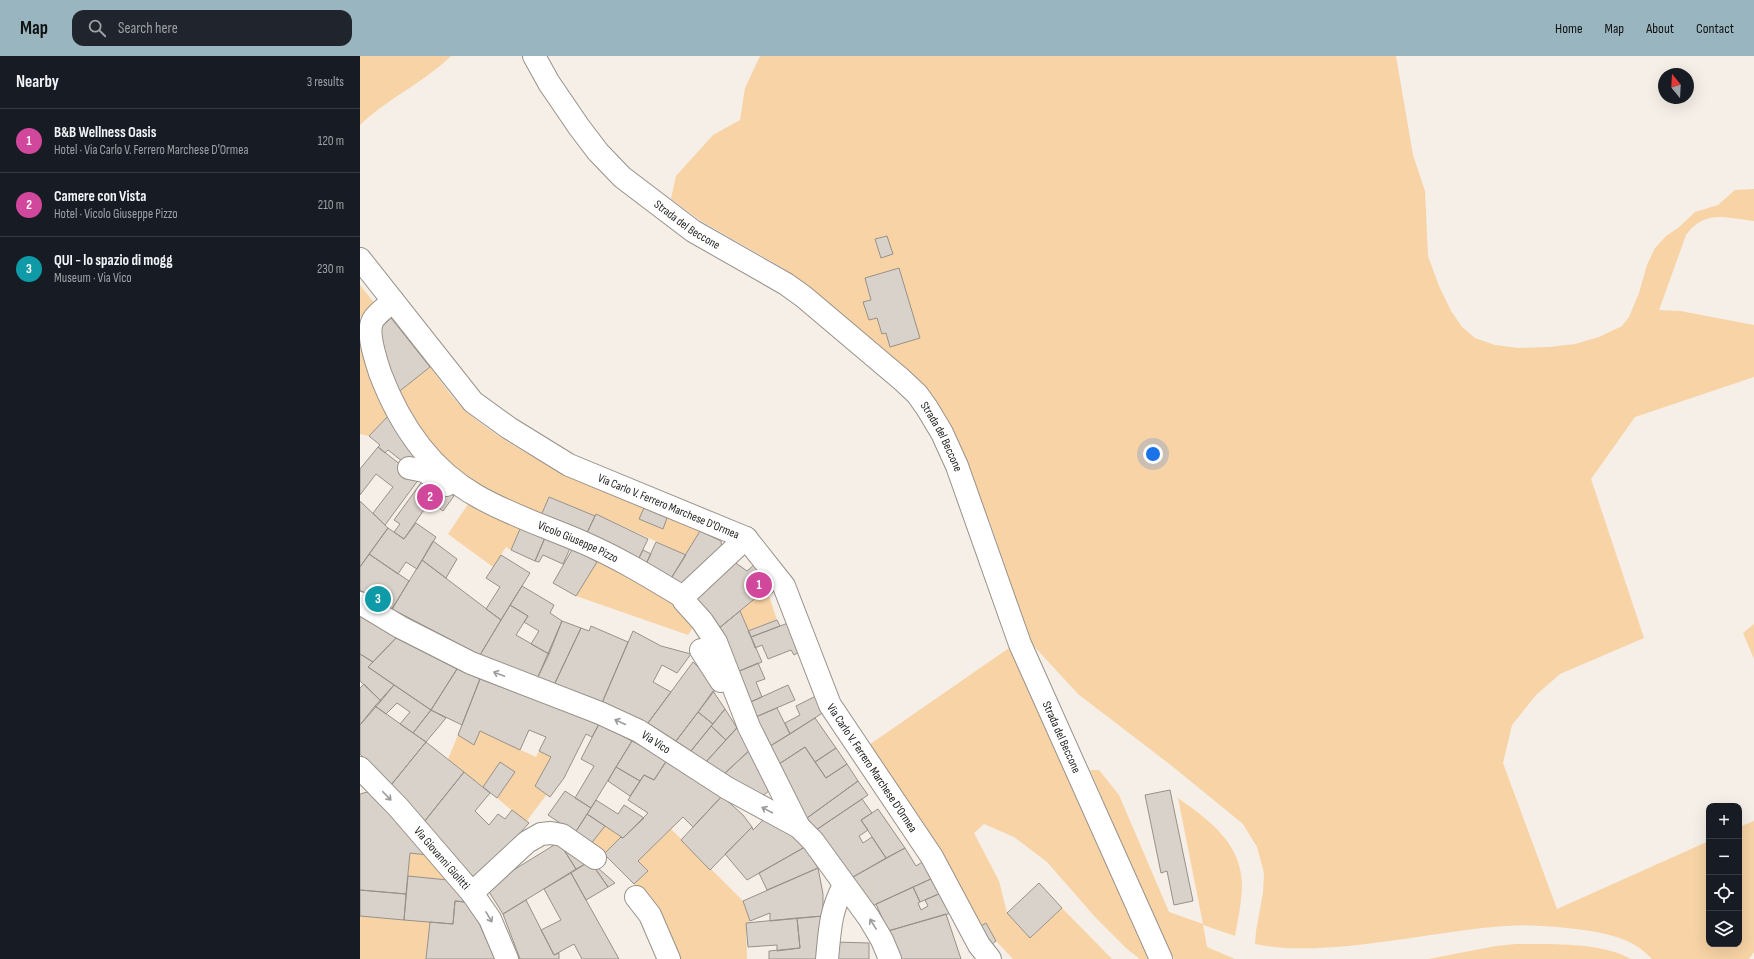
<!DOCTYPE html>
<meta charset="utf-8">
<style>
:root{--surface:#171b24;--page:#20242c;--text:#f1f3f6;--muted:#9ea1a6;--line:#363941;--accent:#98b5c0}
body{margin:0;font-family:"Sofia Sans Condensed",sans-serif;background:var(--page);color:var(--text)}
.controls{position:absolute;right:12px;bottom:12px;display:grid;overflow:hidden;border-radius:8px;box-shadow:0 4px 16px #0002}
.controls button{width:36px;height:36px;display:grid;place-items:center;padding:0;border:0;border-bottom:1px solid var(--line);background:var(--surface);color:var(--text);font:20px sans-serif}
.compass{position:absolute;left:1298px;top:12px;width:36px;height:36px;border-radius:50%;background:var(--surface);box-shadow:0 4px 16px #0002;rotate:342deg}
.you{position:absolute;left:793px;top:398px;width:14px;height:14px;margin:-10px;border:3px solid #fff;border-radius:50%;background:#1a73e8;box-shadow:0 0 0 6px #1a73e833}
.badge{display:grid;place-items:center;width:26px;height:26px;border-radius:50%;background:var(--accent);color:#fff;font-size:13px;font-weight:700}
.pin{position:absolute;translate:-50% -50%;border:2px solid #fff;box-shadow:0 1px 4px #0006}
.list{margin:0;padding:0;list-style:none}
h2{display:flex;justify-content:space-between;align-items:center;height:52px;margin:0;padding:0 16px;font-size:17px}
h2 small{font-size:13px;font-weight:400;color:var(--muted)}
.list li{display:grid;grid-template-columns:26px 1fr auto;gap:12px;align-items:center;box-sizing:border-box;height:64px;padding:0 16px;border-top:1px solid var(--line)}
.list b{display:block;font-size:15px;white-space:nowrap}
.list p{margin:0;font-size:13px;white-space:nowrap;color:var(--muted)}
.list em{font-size:13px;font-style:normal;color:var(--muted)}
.icon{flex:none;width:22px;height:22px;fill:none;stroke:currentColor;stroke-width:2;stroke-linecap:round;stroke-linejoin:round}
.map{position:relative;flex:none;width:1394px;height:903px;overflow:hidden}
header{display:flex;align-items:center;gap:24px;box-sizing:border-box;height:56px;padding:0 20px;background:var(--accent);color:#111}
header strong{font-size:19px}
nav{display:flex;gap:22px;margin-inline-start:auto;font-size:14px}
.search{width:280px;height:36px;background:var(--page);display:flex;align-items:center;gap:10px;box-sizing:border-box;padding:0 14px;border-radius:12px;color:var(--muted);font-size:15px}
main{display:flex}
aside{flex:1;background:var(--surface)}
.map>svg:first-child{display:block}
.green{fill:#f7d3a5}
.building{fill:#d8d2ca;stroke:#97918a}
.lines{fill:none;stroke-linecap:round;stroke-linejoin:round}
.minor-casing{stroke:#98918a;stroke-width:24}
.minor{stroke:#fff;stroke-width:22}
.oneway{stroke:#9c9b9a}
.labels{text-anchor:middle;stroke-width:3.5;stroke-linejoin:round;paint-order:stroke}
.street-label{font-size:12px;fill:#23211e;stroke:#fffefc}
</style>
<header>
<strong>Map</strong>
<div class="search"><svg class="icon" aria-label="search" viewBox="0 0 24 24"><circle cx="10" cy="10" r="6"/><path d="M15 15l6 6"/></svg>Search here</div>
<nav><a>Home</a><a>Map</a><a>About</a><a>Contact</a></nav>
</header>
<main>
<aside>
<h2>Nearby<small>3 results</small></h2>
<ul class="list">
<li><span class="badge" style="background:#d1479c">1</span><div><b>B&amp;B Wellness Oasis</b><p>Hotel · Via Carlo V. Ferrero Marchese D'Ormea</p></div><em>120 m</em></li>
<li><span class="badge" style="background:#d1479c">2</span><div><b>Camere con Vista</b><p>Hotel · Vicolo Giuseppe Pizzo</p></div><em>210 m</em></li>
<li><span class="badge" style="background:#0f9aa8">3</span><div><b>QUI - lo spazio di mogg</b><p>Museum · Via Vico</p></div><em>230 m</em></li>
</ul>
</aside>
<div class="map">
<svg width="1394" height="903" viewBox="0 0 1394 903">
<rect width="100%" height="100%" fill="#f6efe7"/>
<path class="green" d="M 0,0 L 91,0 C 63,27 27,43 0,69 Z
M 400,0 L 1036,0 L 1053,99 L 1065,135 L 1068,200 L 1079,230 L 1091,255 L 1102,271 L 1115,282 L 1135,289 L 1158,292 L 1189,291 L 1215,288 L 1239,281 L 1262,270 L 1269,261 L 1279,237 L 1287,209 L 1295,192 L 1306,180 L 1318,172 L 1335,156 L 1358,149 L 1375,134 L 1394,133 L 1394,165 C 1366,162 1345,153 1326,179 L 1299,254 L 1320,255 L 1394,269 L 1394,321 L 1275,361 L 1231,423 L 1284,582 L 1200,618 L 1176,639 L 1152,669 L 1143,707 L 1197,853 L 1349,785 L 1349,888 L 1379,888 L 1379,771 L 1394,765 L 1394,896 L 1389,903 L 1292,903 C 1274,883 1250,878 1224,874 C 1199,871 1171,868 1145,870 C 1071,875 964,903 895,888 L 896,875 L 903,837 L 904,817 L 897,791 L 883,768 L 812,710 L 718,638 L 671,587 L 633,475 L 603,396 L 595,378 L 571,339 L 548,315 L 452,233 L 421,211 L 341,165 L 311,143 L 316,120 L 353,79 L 380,64 L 385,32 Z
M 0,229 L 15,248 L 0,261 Z
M 0,263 L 31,357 L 9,380 L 0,378 Z
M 70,311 C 82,326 93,344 107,356 C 158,400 223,425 284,452 L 279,463 L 302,473 L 307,462 L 340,475 L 326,499 L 236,458 L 235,460 L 190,441 L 180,462 L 137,445 L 69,396 L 36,338 Z
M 111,444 L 163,466 L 151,494 L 146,491 L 133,511 L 88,478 Z
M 238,503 L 303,536 L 336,567 L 328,579 L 216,540 Z
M 404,535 L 409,540 L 417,564 L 388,575 L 380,555 Z
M 1394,568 L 1394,603 L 1383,577 Z
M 649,592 L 790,903 L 780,903 L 767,893 L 736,862 L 687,806 L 654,781 L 624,768 L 614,777 L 639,825 L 647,857 L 670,882 L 702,852 L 752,903 L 653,903 L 636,885 L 626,867 L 621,870 L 509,689 Z
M 120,675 L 176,701 L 179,695 L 191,701 L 175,730 L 187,738 L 166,766 L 137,742 L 155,716 L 123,731 L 88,703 L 98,679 L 114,689 Z
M 730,714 L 739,714 L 759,739 L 809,856 L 843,868 L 818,742 C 849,764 881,787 882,828 C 882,845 878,863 875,880 L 843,869 L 847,891 L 875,903 L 814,903 L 796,868 Z
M 245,770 L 261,781 L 244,798 L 230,789 Z
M 311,773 L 383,845 L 390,865 L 386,867 L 387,903 L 316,903 L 295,855 L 274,828 L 288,815 L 278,805 Z
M 50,797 L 68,799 L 88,824 L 48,820 Z
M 0,860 L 70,866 L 66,903 L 0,903 Z
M 1156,888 C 1189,888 1242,886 1271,903 L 1068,903 L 1136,890 Z"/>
<path class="building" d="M 527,180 L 533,198 L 521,202 L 515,183 Z
M 539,212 L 560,282 L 530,291 L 526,277 L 522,278 L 517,262 L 509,264 L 503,246 L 511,244 L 505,222 Z
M 31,262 L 70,311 L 36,338 L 17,275 Z
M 31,357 L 56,398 L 47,409 L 28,394 L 25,397 L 18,391 L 20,389 L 9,380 Z
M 18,391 L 59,423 L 25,469 L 13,457 L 33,431 L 16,418 L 0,439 L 0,413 Z
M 66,420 L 94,440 L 83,455 L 70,445 L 44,483 L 34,476 L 40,468 L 34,464 Z
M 189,441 L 235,460 L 225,481 L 180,462 Z
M 0,445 L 28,472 L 0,511 Z
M 284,452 L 307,462 L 303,473 L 279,463 Z
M 236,458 L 288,483 L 277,506 L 225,481 Z
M 163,466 L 187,477 L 175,505 L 151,494 Z
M 56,467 L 76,481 L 57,513 L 46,506 L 38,518 L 9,498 L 28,472 L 44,483 Z
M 340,475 L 361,485 L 362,495 L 324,532 L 310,524 Z
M 187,477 L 212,488 L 203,508 L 183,499 L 179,506 L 175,505 Z
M 73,485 L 97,503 L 86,522 L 62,504 Z
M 296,486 L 326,499 L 310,524 L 285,510 Z
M 213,492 L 237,506 L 216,540 L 193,527 Z
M 283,494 L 291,498 L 285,510 L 277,506 Z
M 9,498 L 49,525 L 32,553 L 0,534 L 0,511 Z
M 141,499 L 170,517 L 141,564 L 126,553 L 140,531 L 126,522 Z
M 62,504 L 141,564 L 120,599 L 32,553 Z
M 373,505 L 387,515 L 396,507 L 415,534 L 409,540 L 404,535 L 358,573 L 331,542 Z
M 162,530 L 194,549 L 190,557 L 202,565 L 189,598 L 171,588 L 179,575 L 164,566 L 168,560 L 150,549 Z
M 150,549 L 168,560 L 156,579 L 189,598 L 177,623 L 120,599 Z
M 380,555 L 402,606 L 377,616 L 358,573 Z
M 0,560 L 36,582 L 13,606 L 0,598 Z
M 417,564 L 420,570 L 391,581 L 388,575 Z
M 202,565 L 221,572 L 194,629 L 177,623 Z
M 428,567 L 439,596 L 434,599 L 431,594 L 408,603 L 402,589 L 395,592 L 391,581 Z
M 231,570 L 268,586 L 242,647 L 194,629 L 221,572 L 229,575 Z
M 273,575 L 301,590 L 331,598 L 317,617 L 302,609 L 293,626 L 311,636 L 288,667 L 242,647 Z
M 36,582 L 97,613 L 71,654 L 8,611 Z
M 0,598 L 13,606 L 8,611 L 34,629 L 21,645 L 0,625 Z
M 333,606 L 358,630 L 316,685 L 288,667 Z
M 398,607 L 405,623 L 396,626 L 402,641 L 386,648 L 377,616 Z
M 97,613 L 120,623 L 102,669 L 71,654 Z
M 120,623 L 239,668 L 232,681 L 226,678 L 204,722 L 190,741 L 175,730 L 191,701 L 179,695 L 186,681 L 169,674 L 160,694 L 120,675 L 114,689 L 98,679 Z
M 4,628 L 21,645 L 0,669 L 0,632 Z
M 34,629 L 71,654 L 53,677 L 40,668 L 50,656 L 37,647 L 26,658 L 15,650 Z
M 428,629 L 435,644 L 391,663 L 386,648 Z
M 353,635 L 365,653 L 353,668 L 338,656 Z
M 456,640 L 464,656 L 430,678 L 425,667 L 440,659 L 436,650 Z
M 15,650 L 66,686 L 31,729 L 0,698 L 0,669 Z
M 417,652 L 430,678 L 407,692 L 391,663 Z
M 365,653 L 377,672 L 366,684 L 351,670 Z
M 71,654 L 86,662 L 66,686 L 53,677 Z
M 338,656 L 353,668 L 331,695 L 316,685 Z
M 455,662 L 476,692 L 455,706 L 445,691 L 416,710 L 407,692 Z
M 381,667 L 394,690 L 363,719 L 345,707 Z
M 239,668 L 272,685 L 231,752 L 215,742 L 234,710 L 221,703 Z
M 351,670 L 366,684 L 345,707 L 331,695 Z
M 272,685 L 307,704 L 294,724 L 284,719 L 280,725 L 256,711 Z
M 66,686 L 104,716 L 64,766 L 31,729 Z
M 445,691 L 466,722 L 487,708 L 498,725 L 447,762 L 416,710 Z
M 476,692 L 487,708 L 466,722 L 455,706 Z
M 391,693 L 415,730 L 400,742 L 363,719 Z
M 307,704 L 362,740 L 333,771 L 323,761 L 278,805 L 288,815 L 274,828 L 244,798 L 261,781 L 263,782 L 288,757 L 268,744 L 284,719 L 294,724 Z
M 140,706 L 155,716 L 137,742 L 123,731 Z
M 256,711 L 280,725 L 270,740 L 248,725 Z
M 104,716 L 130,737 L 115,755 L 129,769 L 138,758 L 145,763 L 152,754 L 169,767 L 117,825 L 64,766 Z
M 498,725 L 508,739 L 456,774 L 447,762 Z
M 810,734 L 833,845 L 814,849 L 807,815 L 801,817 L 785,739 Z
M 11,735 L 68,799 L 50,797 L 46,838 L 0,834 L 0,738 Z
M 205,735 L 231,752 L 215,777 L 188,759 Z
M 362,740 L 383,759 L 392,771 L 350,814 L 321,784 Z
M 502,743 L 512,757 L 501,764 L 508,774 L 499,780 L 503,787 L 512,781 L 526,802 L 493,821 L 456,774 Z
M 236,744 L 258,758 L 264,749 L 284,762 L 263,782 L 227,758 Z
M 518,753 L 545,792 L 526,802 L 501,764 Z
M 227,758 L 245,770 L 230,789 L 215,777 Z
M 405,762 L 425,772 L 445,791 L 387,824 L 365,798 L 392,771 L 393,774 Z
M 199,786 L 230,805 L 216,813 Z
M 199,786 L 216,813 L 143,858 L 126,831 Z
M 445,791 L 458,812 L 407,834 L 399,817 Z
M 545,792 L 556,810 L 564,805 L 573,822 L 512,850 L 493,821 Z
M 230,805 L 255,827 L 248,831 Z
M 230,805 L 248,831 L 226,844 L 211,817 Z
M 458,812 L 463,838 L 463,860 L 410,865 L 410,857 L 390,865 L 383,845 Z
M 211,817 L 226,844 L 259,903 L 222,903 L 214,888 L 194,899 L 181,874 L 201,864 L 184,833 Z
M 48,820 L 88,824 L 105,846 L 95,845 L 93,868 L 44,864 Z
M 573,822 L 581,837 L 560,846 L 553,831 Z
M 679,827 L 702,852 L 670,882 L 647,857 Z
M 553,831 L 560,846 L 558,847 L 561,854 L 568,850 L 565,844 L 581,837 L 591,857 L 528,875 L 516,848 Z
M 0,834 L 46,838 L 44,864 L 0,860 Z
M 166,844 L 194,899 L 199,897 L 199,903 L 160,903 L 143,858 Z
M 95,845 L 105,846 L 119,867 L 135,903 L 66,903 L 70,866 L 93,868 Z
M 586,858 L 601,903 L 538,903 L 528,875 Z
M 463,860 L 461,903 L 409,903 L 409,895 L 440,892 L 437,862 Z
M 437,862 L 440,892 L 417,895 L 417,889 L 388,891 L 386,867 Z
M 626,867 L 636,885 L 631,889 L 621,870 Z
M 475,886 L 509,887 L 509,903 L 474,903 Z"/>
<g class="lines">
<defs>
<g id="minor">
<path id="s1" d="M 174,0 L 189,27 L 219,71 L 238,96 L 262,121 L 333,175 L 426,228 L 444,241 L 541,323 L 557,338 L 567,352 L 582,377 L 597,410 L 660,588 L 801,903"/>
<path id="s2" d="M 0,203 L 113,346 L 149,372 L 209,409 L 386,482 L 424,530 L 470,649 L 572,801 L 619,889 L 630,903"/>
<path id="s3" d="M 33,245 C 27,251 18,256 13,264 C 6,276 16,304 20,317 C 39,367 69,413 117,440 C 150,459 187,471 222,486 C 257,501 290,521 323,541"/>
<path d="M 49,412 L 64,415 L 86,429"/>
<path d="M 386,482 L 323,541 L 324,545 L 342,565 L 356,586 L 389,671 L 439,771"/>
<path id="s4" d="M 0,547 L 40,571 L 111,607 L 240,657 L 279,675 L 367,732 L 439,771 L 453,785 L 509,862 L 522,884 L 530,903"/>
<path d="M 341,594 L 361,625"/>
<path id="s5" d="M 0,712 L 38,751 L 112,837 L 130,863 L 147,903"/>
<path d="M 112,837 L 167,786 L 181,778 L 191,777 L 202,779 L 235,802"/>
<path d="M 276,841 L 290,859 L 309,903"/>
<path d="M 467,903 C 470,873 470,856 484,829"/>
</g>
</defs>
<use href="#minor" class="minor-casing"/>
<use href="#minor" class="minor"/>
</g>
<defs><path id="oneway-shaft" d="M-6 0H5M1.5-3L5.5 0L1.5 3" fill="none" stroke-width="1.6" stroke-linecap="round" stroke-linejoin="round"/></defs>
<g class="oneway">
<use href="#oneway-shaft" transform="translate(139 618) rotate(-159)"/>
<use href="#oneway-shaft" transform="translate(260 666) rotate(-155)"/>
<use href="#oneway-shaft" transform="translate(27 740) rotate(46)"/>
<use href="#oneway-shaft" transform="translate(407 754) rotate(-152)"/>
<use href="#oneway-shaft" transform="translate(129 861) rotate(59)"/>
<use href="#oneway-shaft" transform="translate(513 868) rotate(-122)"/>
</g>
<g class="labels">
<g class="street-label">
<text dy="4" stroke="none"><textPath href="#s1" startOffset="231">Strada del Beccone</textPath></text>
<text dy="4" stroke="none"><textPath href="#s1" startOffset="567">Strada del Beccone</textPath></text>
<text dy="4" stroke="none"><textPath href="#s2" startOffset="405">Via Carlo V. Ferrero Marchese D'Ormea</textPath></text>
<text dy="4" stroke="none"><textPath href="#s3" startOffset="353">Vicolo Giuseppe Pizzo</textPath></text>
<text dy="4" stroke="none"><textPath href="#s1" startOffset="891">Strada del Beccone</textPath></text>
<text dy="4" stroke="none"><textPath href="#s4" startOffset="328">Via Vico</textPath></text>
<text dy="4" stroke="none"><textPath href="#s2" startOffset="753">Via Carlo V. Ferrero Marchese D'Ormea</textPath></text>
<text dy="4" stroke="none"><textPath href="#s5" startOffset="122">Via Giovanni Giolitti</textPath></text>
</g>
</g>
</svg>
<div class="controls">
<button>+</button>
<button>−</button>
<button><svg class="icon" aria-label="locate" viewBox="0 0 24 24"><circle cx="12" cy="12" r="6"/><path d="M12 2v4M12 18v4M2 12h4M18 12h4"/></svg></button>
<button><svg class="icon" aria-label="layers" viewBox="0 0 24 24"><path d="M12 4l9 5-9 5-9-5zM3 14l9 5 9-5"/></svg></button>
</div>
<svg class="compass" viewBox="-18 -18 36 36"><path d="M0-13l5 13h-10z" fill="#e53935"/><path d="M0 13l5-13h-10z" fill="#9ea1a6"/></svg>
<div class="you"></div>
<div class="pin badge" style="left:399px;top:529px;background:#d1479c">1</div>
<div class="pin badge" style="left:70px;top:441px;background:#d1479c">2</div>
<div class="pin badge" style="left:18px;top:543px;background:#0f9aa8">3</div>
</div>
</main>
